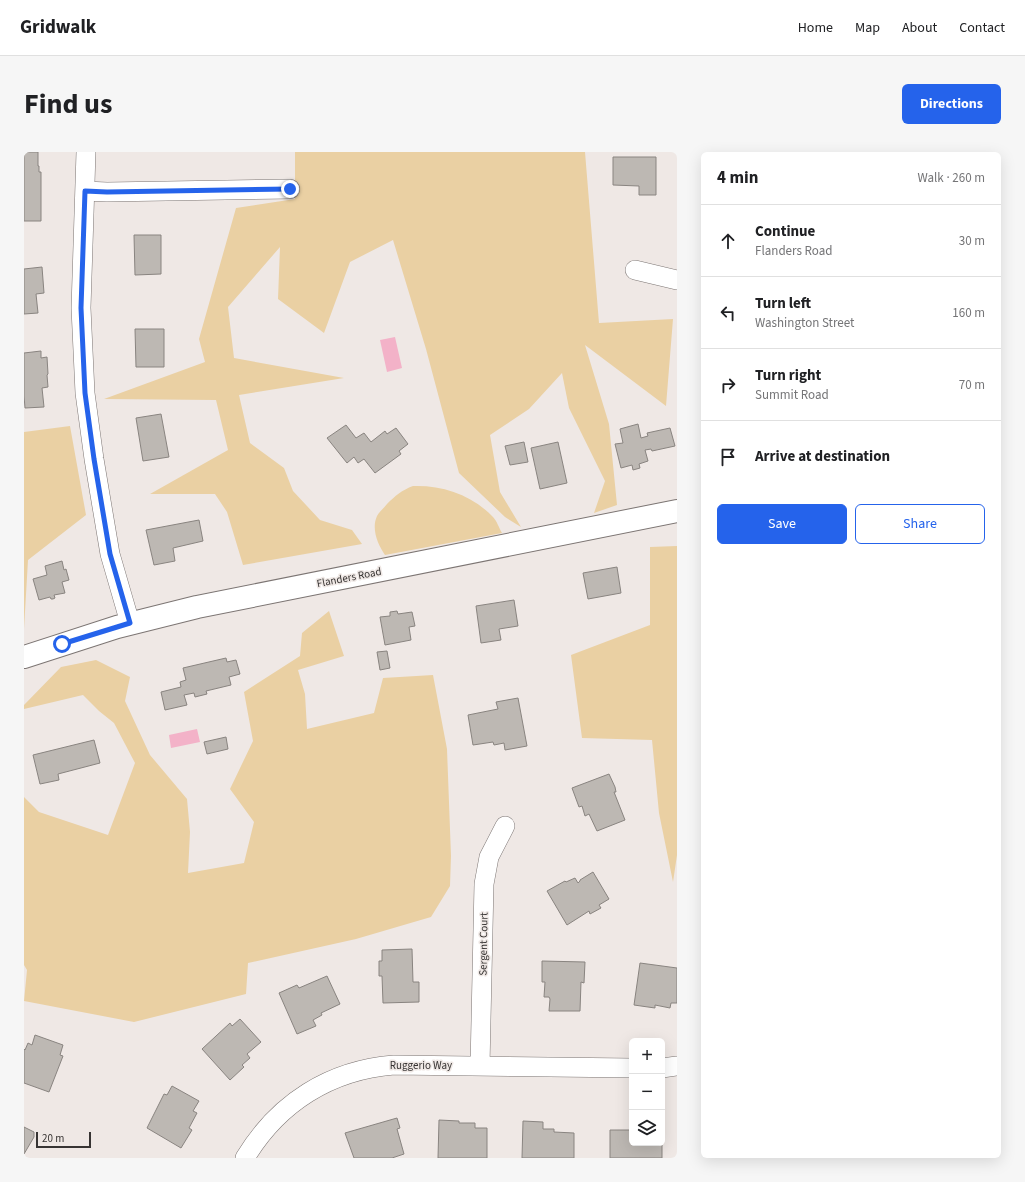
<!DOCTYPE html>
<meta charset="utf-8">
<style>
:root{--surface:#fff;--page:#f6f6f6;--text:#202124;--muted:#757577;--line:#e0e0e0;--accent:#2563eb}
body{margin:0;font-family:"Source Sans 3",sans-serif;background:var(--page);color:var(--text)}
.controls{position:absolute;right:12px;bottom:12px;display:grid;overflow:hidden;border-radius:6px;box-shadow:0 4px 16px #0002}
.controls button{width:36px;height:36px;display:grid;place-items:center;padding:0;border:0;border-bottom:1px solid var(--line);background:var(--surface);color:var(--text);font:20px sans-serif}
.scale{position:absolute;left:12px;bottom:10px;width:55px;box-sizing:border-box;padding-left:4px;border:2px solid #373433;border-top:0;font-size:11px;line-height:14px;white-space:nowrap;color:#373433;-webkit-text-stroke:3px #efe8e5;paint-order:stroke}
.stop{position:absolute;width:12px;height:12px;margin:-9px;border:3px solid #2563eb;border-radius:50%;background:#fff}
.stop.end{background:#2563eb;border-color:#fff;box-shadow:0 1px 4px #0008}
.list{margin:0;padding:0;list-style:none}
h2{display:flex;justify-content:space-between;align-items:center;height:52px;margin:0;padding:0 16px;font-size:17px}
h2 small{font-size:13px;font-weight:400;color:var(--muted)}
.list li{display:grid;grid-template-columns:26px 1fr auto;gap:12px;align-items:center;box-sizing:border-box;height:72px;padding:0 16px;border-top:1px solid var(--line)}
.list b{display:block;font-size:15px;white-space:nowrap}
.list p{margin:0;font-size:13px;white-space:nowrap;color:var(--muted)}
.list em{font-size:13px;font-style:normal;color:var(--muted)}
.actions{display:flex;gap:8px;padding:12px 16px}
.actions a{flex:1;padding:9px 0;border:1px solid var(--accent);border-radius:6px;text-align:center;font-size:14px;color:var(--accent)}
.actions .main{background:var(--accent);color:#fff}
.icon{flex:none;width:22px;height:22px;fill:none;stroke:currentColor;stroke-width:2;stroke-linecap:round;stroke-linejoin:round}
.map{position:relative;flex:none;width:653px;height:1006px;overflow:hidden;border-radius:6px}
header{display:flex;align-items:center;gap:24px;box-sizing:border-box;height:56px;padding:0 20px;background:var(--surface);border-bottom:1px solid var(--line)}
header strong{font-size:19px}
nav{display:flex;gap:22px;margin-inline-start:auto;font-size:14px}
.intro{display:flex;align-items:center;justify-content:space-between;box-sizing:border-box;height:96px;padding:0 24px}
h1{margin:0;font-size:28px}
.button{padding:10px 18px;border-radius:6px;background:var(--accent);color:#fff;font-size:14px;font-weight:700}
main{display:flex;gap:24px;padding:0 24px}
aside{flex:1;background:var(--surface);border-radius:6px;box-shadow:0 4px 16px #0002}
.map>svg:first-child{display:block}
.green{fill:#ead0a3}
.water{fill:#f3b2c8}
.building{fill:#bdb8b3;stroke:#898480}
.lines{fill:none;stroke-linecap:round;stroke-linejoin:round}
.minor-casing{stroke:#7c7573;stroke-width:20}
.secondary-casing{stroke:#7c7573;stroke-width:24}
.minor{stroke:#fff;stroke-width:19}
.secondary{stroke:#fff;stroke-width:22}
.route{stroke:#2563eb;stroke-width:5}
.labels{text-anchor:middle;stroke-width:3;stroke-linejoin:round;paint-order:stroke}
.street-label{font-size:11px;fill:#373433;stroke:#efe8e5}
</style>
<header>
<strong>Gridwalk</strong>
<nav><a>Home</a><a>Map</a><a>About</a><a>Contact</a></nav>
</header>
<div class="intro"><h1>Find us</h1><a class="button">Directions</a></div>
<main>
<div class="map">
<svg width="653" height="1006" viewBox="0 0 653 1006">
<rect width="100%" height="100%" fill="#efe8e5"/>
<path class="green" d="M 271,0 L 561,0 L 575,171 L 649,167 L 642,254 L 561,193 L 585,272 L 593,353 L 570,361 L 581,329 L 545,256 L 538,221 L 505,257 L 466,283 L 476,340 L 497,375 L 481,365 L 435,321 L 402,197 L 369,88 L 326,110 L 300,181 L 254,147 L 256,95 L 204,155 L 210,206 L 320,226 L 215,243 L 226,291 L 260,316 L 269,339 L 296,368 L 328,378 L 338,392 L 219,413 L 203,360 L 191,342 L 126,342 L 204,298 L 192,248 L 80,247 L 181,210 L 175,187 L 212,56 L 271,47 Z
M 46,274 L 62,363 L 4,408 L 0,477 L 0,280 Z
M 389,334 C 419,333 448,343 469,365 C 473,369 475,376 478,381 L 361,403 C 354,393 347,377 353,364 C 355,360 360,356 363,352 C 371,344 378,338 389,334 Z
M 653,394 L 653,703 L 649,730 L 635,661 L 628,588 L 558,586 L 547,503 L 626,473 L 626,395 Z
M 305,459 L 320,504 L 274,518 L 281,542 L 283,577 L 350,561 L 359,526 L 409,523 L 423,597 L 427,704 L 426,734 L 407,765 L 332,787 L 224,811 L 222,842 L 110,870 L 0,849 L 3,818 L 0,813 L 0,645 L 15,660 L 84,683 L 111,611 L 90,571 L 75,559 L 59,543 L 0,557 L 0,553 L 37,515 L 72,508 L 106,525 L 101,549 L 126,603 L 163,647 L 166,680 L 164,721 L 220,711 L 230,670 L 206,637 L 229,589 L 220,540 L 276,504 L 278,481 Z"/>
<path class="water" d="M 371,185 L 378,216 L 363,220 L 356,188 Z
M 173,577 L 176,590 L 147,596 L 145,583 Z"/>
<path class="building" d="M 0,0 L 14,0 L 14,14 L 15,14 L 15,20 L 17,20 L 17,69 L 0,69 Z
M 589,5 L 632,5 L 632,43 L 615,43 L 615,34 L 589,33 Z
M 110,83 L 137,83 L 137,122 L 111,123 Z
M 18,115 L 20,141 L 12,142 L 14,161 L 0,162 L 0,117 Z
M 111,177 L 140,177 L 140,215 L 112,215 Z
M 17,199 L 17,206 L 23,205 L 24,222 L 23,223 L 24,235 L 18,236 L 20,255 L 1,256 L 0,244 L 0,201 Z
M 137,262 L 145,305 L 119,309 L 112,266 Z
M 614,272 L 617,286 L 624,284 L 623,281 L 646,276 L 651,294 L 628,299 L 627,297 L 621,298 L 624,309 L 615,312 L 616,316 L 609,318 L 608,313 L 597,316 L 591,292 L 599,291 L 596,277 Z
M 322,273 L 332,286 L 340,281 L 347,290 L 361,279 L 363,282 L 372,276 L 384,292 L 375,299 L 377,302 L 351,321 L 340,307 L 334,311 L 330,305 L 323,311 L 303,286 Z
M 500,290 L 504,310 L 486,313 L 481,294 Z
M 534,290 L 543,331 L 516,337 L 507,296 Z
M 175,368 L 179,389 L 149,396 L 151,409 L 130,413 L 122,378 Z
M 38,409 L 40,418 L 42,417 L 45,428 L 38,430 L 41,441 L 30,443 L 31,446 L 29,447 L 27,447 L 26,445 L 15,448 L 9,427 L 23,423 L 21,414 Z
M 593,415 L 597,441 L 564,447 L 559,421 Z
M 490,448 L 494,474 L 475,477 L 477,488 L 457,491 L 452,454 Z
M 373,459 L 374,462 L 388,460 L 391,474 L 385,475 L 387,488 L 361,493 L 356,465 L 366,464 L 366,460 Z
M 363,499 L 366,516 L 356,518 L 353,500 Z
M 202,506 L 203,510 L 212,508 L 216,522 L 205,525 L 207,533 L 182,539 L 183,542 L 171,545 L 170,541 L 160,543 L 163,553 L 141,558 L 137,540 L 157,535 L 156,530 L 162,528 L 159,516 Z
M 494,546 L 503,594 L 481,598 L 480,591 L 470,593 L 469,590 L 449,593 L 444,563 L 474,557 L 472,550 Z
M 202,585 L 204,597 L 183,602 L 180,590 Z
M 70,588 L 76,611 L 34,622 L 35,628 L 16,632 L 9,603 Z
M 585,622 L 591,635 L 592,640 L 590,640 L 601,668 L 573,679 L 565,662 L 561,664 L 558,654 L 555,655 L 548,636 Z
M 569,720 L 585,747 L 575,753 L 577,756 L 566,762 L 565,759 L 543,773 L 523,739 L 541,729 L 542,730 L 551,726 L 554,731 L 556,729 L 556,728 Z
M 388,797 L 389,830 L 395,830 L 395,850 L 359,851 L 358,824 L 355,824 L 355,809 L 358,809 L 358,798 Z
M 518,809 L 561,810 L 560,831 L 557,830 L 556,859 L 525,859 L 526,847 L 525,845 L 520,845 L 521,830 L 518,830 Z
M 616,811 L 653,816 L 653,851 L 647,851 L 646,856 L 631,853 L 631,856 L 610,853 Z
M 303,824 L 316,852 L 297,861 L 298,863 L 289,868 L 292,874 L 273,882 L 255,841 L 273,833 L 275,836 Z
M 216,867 L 237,890 L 223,902 L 226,906 L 218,913 L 220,915 L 206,928 L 178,897 L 206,871 L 208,874 Z
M 11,883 L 39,893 L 36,903 L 39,904 L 25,940 L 0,931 L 0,897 L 1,898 L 4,891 L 8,893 Z
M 148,934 L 175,949 L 169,959 L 173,961 L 165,976 L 168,978 L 157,996 L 123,976 L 140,942 L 143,943 Z
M 373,966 L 376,976 L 373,977 L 380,1002 L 368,1006 L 330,1006 L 321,981 Z
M 415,968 L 435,969 L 435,971 L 451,971 L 451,976 L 463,976 L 463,1006 L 414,1006 Z
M 499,969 L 519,970 L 519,977 L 530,977 L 530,980 L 550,981 L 550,1006 L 498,1006 Z
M 0,975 L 10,980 L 10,985 L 0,1002 Z
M 586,978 L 607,978 L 608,991 L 638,991 L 638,989 L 638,1006 L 586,1006 Z"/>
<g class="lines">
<defs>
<path id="minor" d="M 62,0 L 57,156 L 61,241 L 70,307 L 86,402 L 106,471
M 61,39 L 83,40 L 266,37
M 611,118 L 653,128
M 456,914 L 460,732 L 465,705 L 481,674
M 638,916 L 653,914
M 221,1006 C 254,951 306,918 370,913 L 608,916"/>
<path id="secondary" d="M 0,505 L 93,475 L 173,455 L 653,359"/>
</defs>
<use href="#minor" class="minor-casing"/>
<use href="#secondary" class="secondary-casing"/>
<use href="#minor" class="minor"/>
<use href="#secondary" class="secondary"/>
</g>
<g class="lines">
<path class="route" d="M 38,492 L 106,471 L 86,402 L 70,307 L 61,241 L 57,156 L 61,39 L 83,40 L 266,37"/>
</g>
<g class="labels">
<g class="street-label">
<text transform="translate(325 425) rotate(-11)" y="4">Flanders Road</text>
<text transform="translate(459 792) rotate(-89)" y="4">Sergent Court</text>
<text x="397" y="917">Ruggerio Way</text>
</g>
</g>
</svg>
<div class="controls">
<button>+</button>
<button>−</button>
<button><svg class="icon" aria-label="layers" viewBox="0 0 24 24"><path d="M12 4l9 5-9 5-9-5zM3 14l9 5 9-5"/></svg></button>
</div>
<div class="scale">20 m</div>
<div class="stop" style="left:38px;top:492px"></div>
<div class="stop end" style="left:266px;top:37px"></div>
</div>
<aside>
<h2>4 min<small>Walk · 260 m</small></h2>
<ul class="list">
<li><svg class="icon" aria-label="ahead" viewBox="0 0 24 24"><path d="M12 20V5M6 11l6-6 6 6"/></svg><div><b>Continue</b><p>Flanders Road</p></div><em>30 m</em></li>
<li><svg class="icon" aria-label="left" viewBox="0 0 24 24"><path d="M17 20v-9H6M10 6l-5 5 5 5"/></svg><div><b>Turn left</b><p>Washington Street</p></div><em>160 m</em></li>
<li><svg class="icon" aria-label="right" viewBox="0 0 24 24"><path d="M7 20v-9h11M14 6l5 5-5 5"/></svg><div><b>Turn right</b><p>Summit Road</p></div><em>70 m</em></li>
<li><svg class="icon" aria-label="arrive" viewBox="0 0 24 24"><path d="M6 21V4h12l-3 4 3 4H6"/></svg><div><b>Arrive at destination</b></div></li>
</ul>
<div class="actions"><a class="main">Save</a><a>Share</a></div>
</aside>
</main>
